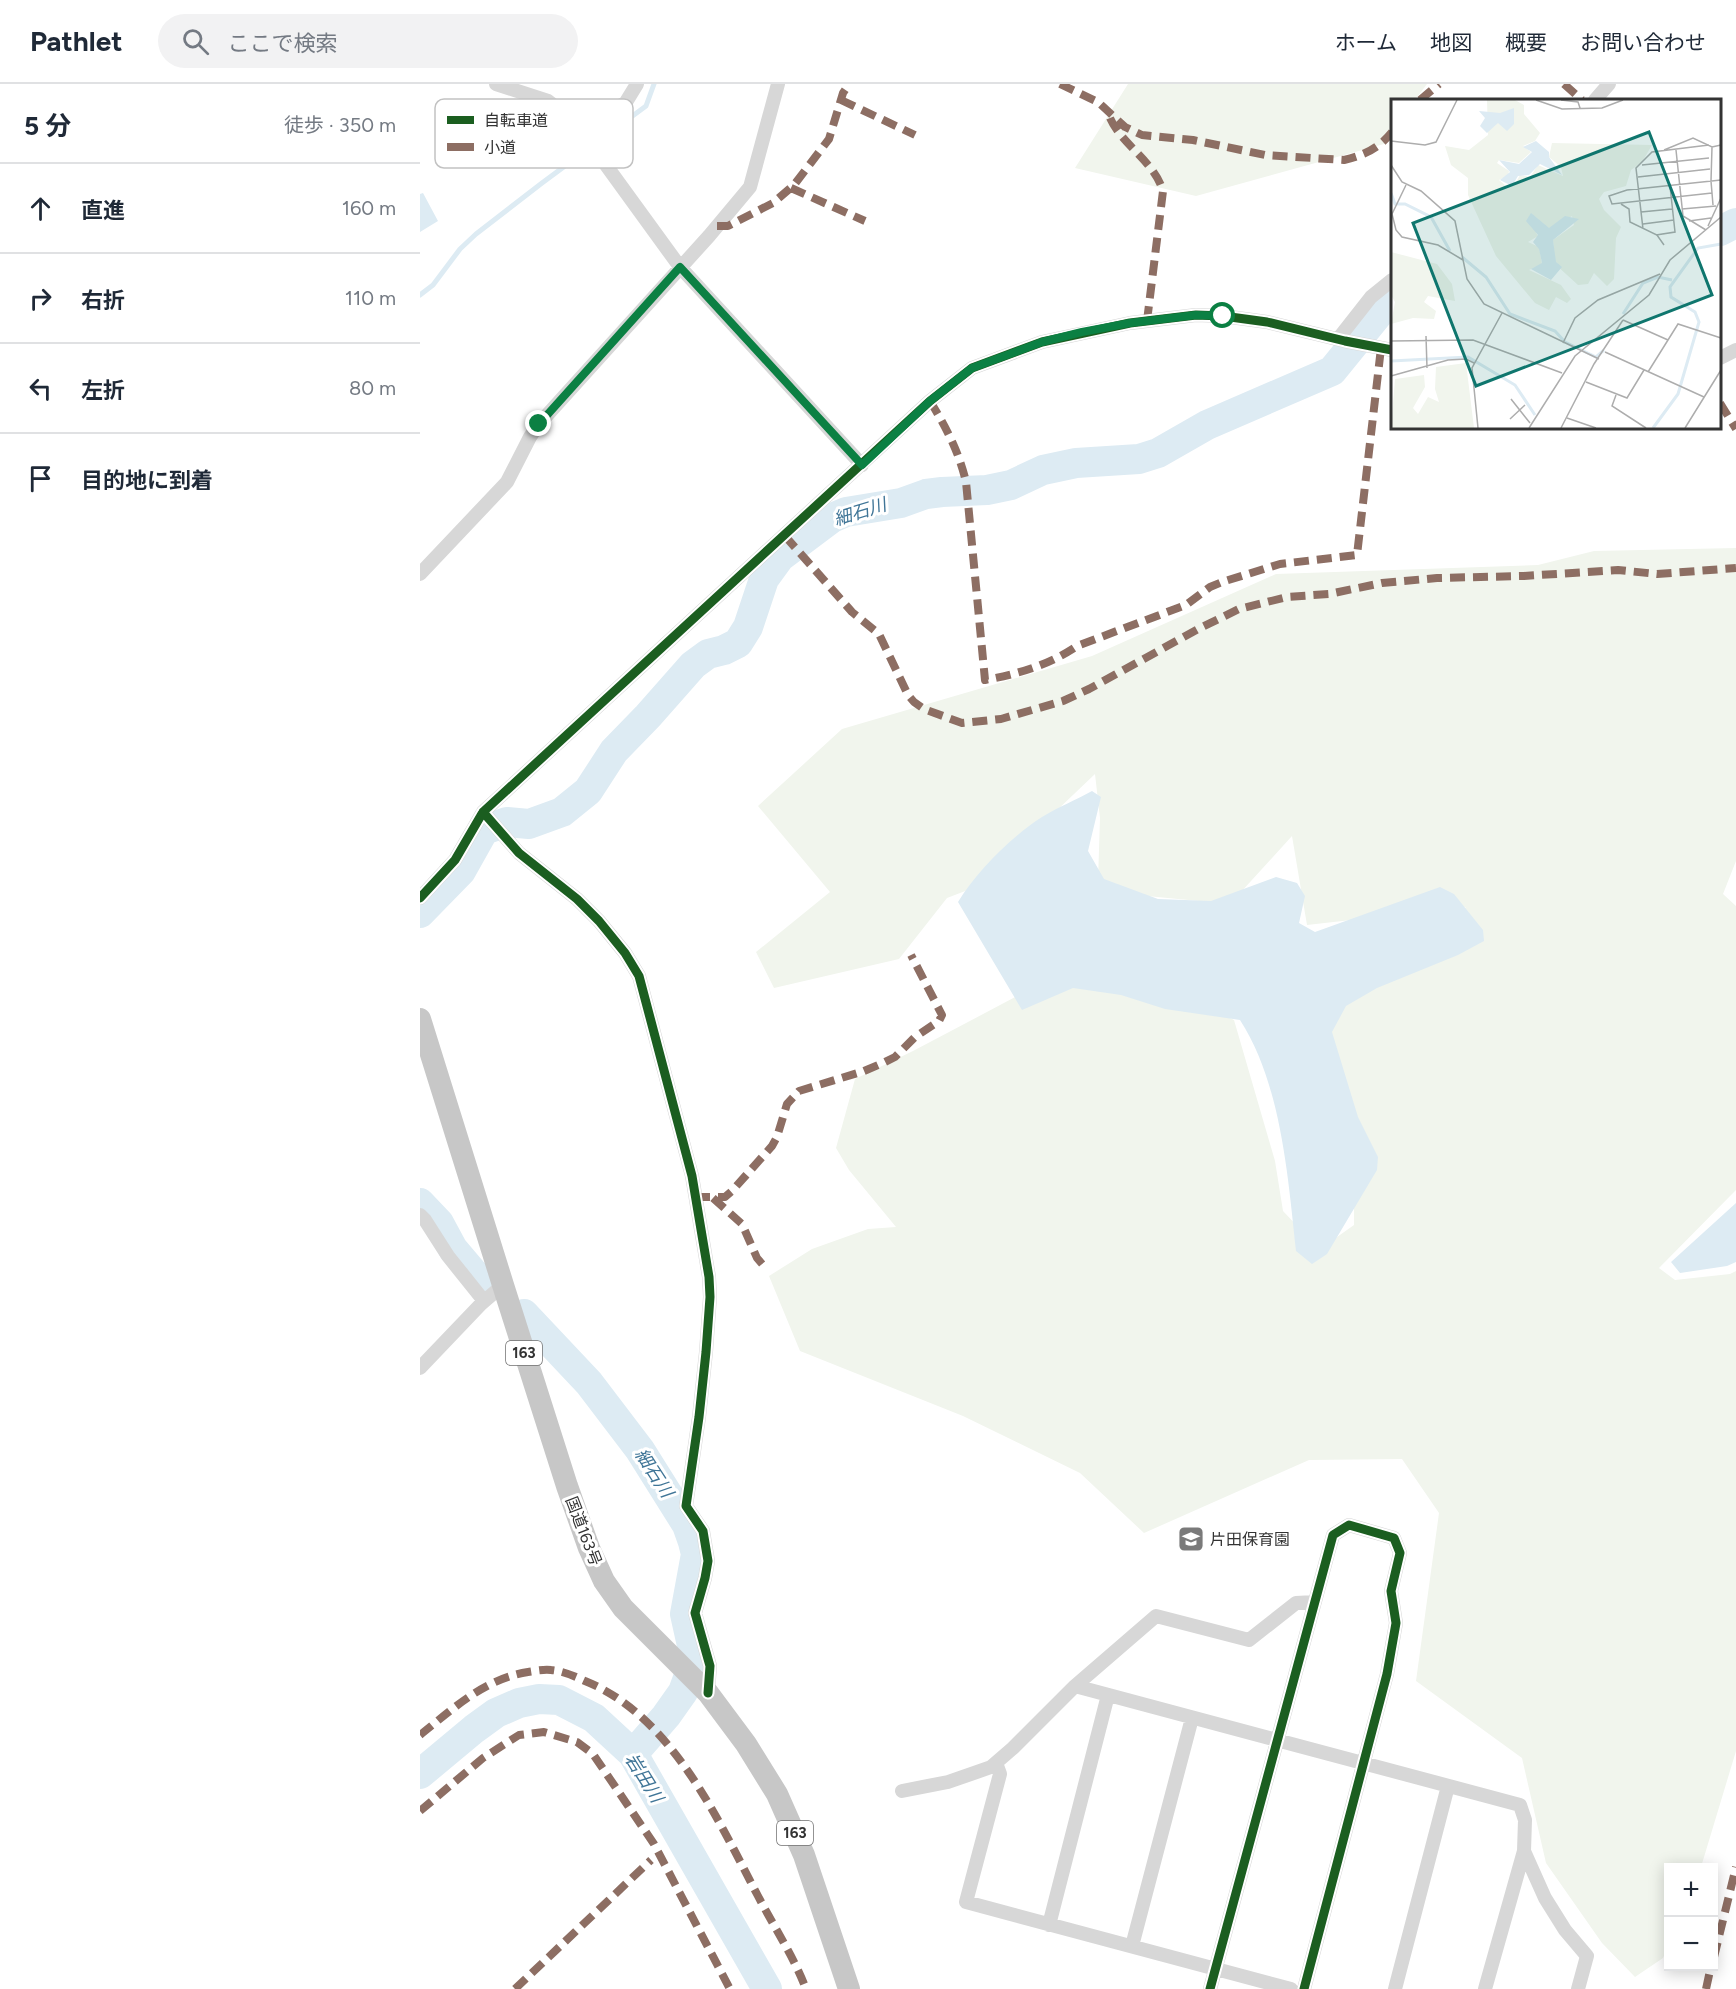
<!DOCTYPE html>
<html lang="ja">
<meta charset="utf-8">
<style>
:root{--surface:#fff;--page:#f2f2f3;--text:#1f2937;--muted:#747a83;--line:#e0e1e3}
body{margin:0;font-family:Figtree,"Noto Sans JP",sans-serif;background:var(--page);color:var(--text)}
.controls{position:absolute;right:18px;bottom:18px;display:grid;overflow:hidden;border-radius:0px;box-shadow:0 3px 15px #0003}
.controls button{width:54px;height:54px;display:grid;place-items:center;padding:0;border:0;border-bottom:2px solid var(--line);background:var(--surface);color:var(--text);font:30px sans-serif}
.stop{position:absolute;width:18px;height:18px;margin:-14px;border:4px solid #0b8043;border-radius:50%;background:#fff}
.stop.end{background:#0b8043;border-color:#fff;box-shadow:0 2px 6px #0008}
.list{margin:0;padding:0;list-style:none}
h2{display:flex;justify-content:space-between;align-items:center;height:78px;margin:0;padding:0 24px;font-size:26px}
h2 small{font-size:20px;font-weight:400;color:var(--muted)}
.list li{display:grid;grid-template-columns:39px 1fr auto;gap:18px;align-items:center;box-sizing:border-box;height:90px;padding:0 24px;border-top:2px solid var(--line)}
.list b{display:block;font-size:22px;white-space:nowrap}
.list em{font-size:20px;font-style:normal;color:var(--muted)}
.icon{flex:none;width:33px;height:33px;fill:none;stroke:currentColor;stroke-width:2;stroke-linecap:round;stroke-linejoin:round}
.map{position:relative;flex:none;width:1316px;height:1905px;overflow:hidden}
header{display:flex;align-items:center;gap:36px;box-sizing:border-box;height:84px;padding:0 30px;background:var(--surface);border-bottom:2px solid var(--line)}
header strong{font-size:28px}
nav{display:flex;gap:33px;margin-inline-start:auto;font-size:21px}
.search{width:420px;height:54px;background:var(--page);display:flex;align-items:center;gap:15px;box-sizing:border-box;padding:0 21px;border-radius:33px;color:var(--muted);font-size:22px}
main{display:flex}
aside{flex:1;background:var(--surface)}
.map>svg:first-child{display:block}
.green{fill:#f1f5ed}
.water{fill:#ddebf3}
.lines{fill:none;stroke-linecap:round;stroke-linejoin:round}
.stream{stroke:#ddebf3;stroke-width:5}
.river{stroke:#ddebf3;stroke-width:30}
.minor{stroke:#d7d7d7;stroke-width:14}
.trunk{stroke:#c7c7c7;stroke-width:22}
.quiet{stroke:#8d6e63;stroke-width:8;stroke-dasharray:15 8;stroke-linecap:butt}
.cycleway-casing{stroke:#fff;stroke-width:13}
.cycleway{stroke:#1b5e20;stroke-width:9}
.route{stroke:#0b8043;stroke-width:8}
.labels{text-anchor:middle;stroke-width:6;stroke-linejoin:round;paint-order:stroke}
.shield{fill:#fff;stroke:#707070;stroke-width:1.5}
.shield-label{font-size:15px;font-weight:bold;fill:#333}
.street-label{font-size:16px;fill:#333;stroke:#fff}
.poi-label{font-size:16px;fill:#333;stroke:#fff;text-anchor:start}
.water-label{font-size:18px;font-style:italic;fill:#3f7597;stroke:#fff}
.inset-river{fill:none;stroke:#ddebf3;stroke-width:3}
.inset-road{fill:none;stroke:#adadad;stroke-width:1.5}
.view{fill:#0f766e;fill-opacity:0.15;stroke:#0f766e;stroke-width:3}
.inset-edge{fill:none;stroke:#333;stroke-width:3}
.key{fill:#fff;stroke:#c2c2c2;stroke-width:1.5}
.key-label{font-size:16px;fill:#333}
</style>
<header>
<strong>Pathlet</strong>
<div class="search"><svg class="icon" aria-label="search" viewBox="0 0 24 24"><circle cx="10" cy="10" r="6"/><path d="M15 15l6 6"/></svg>ここで検索</div>
<nav><a>ホーム</a><a>地図</a><a>概要</a><a>お問い合わせ</a></nav>
</header>
<main>
<aside>
<h2>5 分<small>徒歩 · 350 m</small></h2>
<ul class="list">
<li><svg class="icon" aria-label="ahead" viewBox="0 0 24 24"><path d="M12 20V5M6 11l6-6 6 6"/></svg><div><b>直進</b></div><em>160 m</em></li>
<li><svg class="icon" aria-label="right" viewBox="0 0 24 24"><path d="M7 20v-9h11M14 6l5 5-5 5"/></svg><div><b>右折</b></div><em>110 m</em></li>
<li><svg class="icon" aria-label="left" viewBox="0 0 24 24"><path d="M17 20v-9H6M10 6l-5 5 5 5"/></svg><div><b>左折</b></div><em>80 m</em></li>
<li><svg class="icon" aria-label="arrive" viewBox="0 0 24 24"><path d="M6 21V4h12l-3 4 3 4H6"/></svg><div><b>目的地に到着</b></div></li>
</ul>
</aside>
<div class="map">
<svg width="1316" height="1905" viewBox="0 0 1316 1905">
<rect width="100%" height="100%" fill="#fff"/>
<path class="green" d="M 708,0 L 1007,0 L 995,16 L 972,16 L 972,48 L 964,60 L 776,112 L 655,84 Z
M 1316,464 L 1316,777 L 1303,810 L 1316,822 L 1316,1106 L 1239,1184 L 1255,1196 L 1310,1190 L 1316,1187 L 1316,1667 L 1281,1783 L 1248,1784 L 1248,1863 L 1243,1874 L 1215,1893 L 1182,1859 L 1126,1779 L 1102,1674 L 996,1597 L 1019,1429 L 982,1375 L 889,1376 L 724,1449 L 660,1389 L 543,1332 L 380,1267 L 349,1192 L 392,1165 L 448,1145 L 476,1143 L 429,1086 L 416,1064 L 435,995 L 493,967 L 639,890 L 744,901 L 814,936 L 855,1077 L 863,1127 L 881,1146 L 910,1158 L 934,1141 L 934,1055 L 893,931 L 1046,823 L 887,841 L 872,752 L 810,820 L 727,812 L 678,797 L 680,734 L 675,690 L 633,730 L 574,796 L 527,814 L 479,875 L 354,904 L 336,868 L 410,808 L 338,722 L 422,645 L 672,572 L 856,490 L 1118,481 L 1174,467 Z"/>
<path class="water" d="M 3,109 L 18,137 L 0,148 L 0,110 Z
M 672,707 L 681,713 L 668,767 L 684,795 L 738,815 L 791,817 L 856,793 L 877,799 L 885,812 L 879,839 L 895,848 L 1020,803 L 1034,810 L 1063,846 L 1064,857 L 1038,871 L 957,904 L 926,922 L 912,948 L 938,1033 L 958,1073 L 957,1086 L 907,1170 L 892,1180 L 876,1167 C 868,1093 861,999 820,936 L 745,925 L 701,911 L 653,904 L 602,926 L 538,818 C 557,787 591,753 622,733 C 638,723 656,716 672,707 Z
M 1316,1119 L 1316,1178 L 1307,1182 L 1260,1189 L 1251,1178 Z"/>
<g class="lines">
<path class="stream" d="M 0,211 L 13,201 L 40,165 L 56,150 L 122,99 L 226,22 L 234,0"/>
<path class="river" d="M 1300,147 L 1316,139
M 0,829 L 41,787 L 64,746 L 87,738 L 109,740 L 142,728 L 168,707 L 194,667 L 228,632 L 273,581 L 288,570 L 304,566 L 318,559 L 328,543 L 344,495 L 360,473 L 412,434 L 426,428 L 481,419 L 506,410 L 522,408 L 567,406 L 591,401 L 623,386 L 656,379 L 719,375 L 738,369 L 787,341 L 912,287 L 964,223 L 972,217
M 0,1119 L 19,1139 L 33,1165 L 61,1198
M 104,1230 L 169,1299 L 220,1366 L 267,1441 L 273,1458 L 276,1470 L 265,1530 L 275,1575 L 263,1608 L 246,1632 L 213,1670
M 0,1690 L 54,1645 L 76,1629 L 99,1619 L 119,1615 L 139,1616 L 174,1634 L 213,1670 L 347,1905"/>
<path class="minor" d="M 76,0 L 128,17 L 154,37 L 260,183 L 442,381
M 1175,16 L 1189,0
M 162,48 L 206,18 L 217,0
M 918,255 L 951,213 L 972,196
M 1300,274 L 1316,266
M 0,490 L 87,398 L 110,353 L 119,340 L 289,152 L 330,103 L 358,0
M 63,728 L 99,769 L 157,815 L 179,837 L 205,869 L 219,892 L 272,1092 L 289,1193 L 290,1213 L 286,1268 L 279,1333 L 266,1422 L 283,1447 L 288,1477 L 285,1494 L 275,1529 L 290,1582 L 288,1609
M 0,814 L 35,776 L 63,728 L 510,317 L 552,284 L 622,258 L 710,239 L 776,231 L 803,232 L 847,238 L 925,257 L 972,266
M 0,1131 L 5,1136 L 28,1172 L 64,1217
M 0,1284 L 61,1220 L 83,1201
M 655,1602 L 1100,1721 L 1105,1736 L 1104,1767 L 1125,1814 L 1145,1846 L 1167,1872 L 1158,1905
M 576,1679 L 580,1690 L 546,1818 L 871,1905
M 482,1707 L 528,1698 L 571,1683 L 593,1664 L 655,1602 L 736,1532 L 829,1556 L 876,1519 L 895,1518
M 629,1841 L 688,1611
M 712,1862 L 772,1634
M 790,1905 L 913,1451 L 929,1441 L 974,1454 L 980,1469 L 971,1507 L 976,1539 L 967,1590 L 884,1905
M 975,1905 L 1028,1702
M 1065,1905 L 1104,1767"/>
<path class="trunk" d="M 0,935 L 83,1201 L 147,1402 L 169,1464 L 184,1497 L 203,1524 L 288,1609 L 326,1660 L 357,1710 L 384,1771 L 429,1905"/>
<path class="quiet" d="M 640,0 L 678,18 L 705,43 L 722,51 L 773,56 L 845,71 L 924,76 C 945,71 959,64 972,48
M 1144,0 L 1162,16
M 421,16 L 495,51
M 1000,16 L 1019,0
M 690,34 C 702,61 734,77 743,107 L 727,237
M 371,104 L 445,137
M 297,142 L 308,142 L 353,119 L 374,101 L 409,55 L 423,9 L 429,0
M 510,317 C 526,343 539,368 546,398 L 565,596 C 598,590 629,581 657,562 L 766,521 L 790,503 L 802,498 L 860,480 L 937,471 L 961,264
M 1300,319 L 1316,345
M 365,452 L 432,528 L 459,550 L 488,611 L 494,618 L 504,625 L 542,639 L 581,635 L 643,617 L 669,605 L 780,544 L 819,525 L 867,513 L 909,510 L 962,499 L 1017,494 L 1104,492 L 1198,486 L 1237,490 L 1316,484
M 275,1113 L 305,1113 L 312,1107 L 352,1062 L 357,1053 L 367,1020 L 379,1007 L 444,987 L 465,978 L 475,973 L 495,953 L 519,937 L 522,931 L 491,871
M 293,1114 L 322,1140 L 337,1174 L 343,1181
M 0,1651 C 34,1624 64,1595 108,1588 C 115,1587 124,1585 131,1586 C 143,1587 154,1592 165,1597 C 252,1632 297,1734 338,1812 C 354,1843 374,1873 386,1905
M 0,1727 L 63,1674 L 99,1651 L 124,1648 L 157,1658 L 173,1670 L 234,1760 L 310,1905
M 1294,1873 L 1316,1783
M 95,1905 L 231,1776
M 1286,1905 L 1291,1882"/>
<defs>
<path id="cycleway" d="M 63,728 L 99,769 L 157,815 L 179,837 L 205,869 L 219,892 L 272,1092 L 289,1193 L 290,1213 L 286,1268 L 279,1333 L 266,1422 L 283,1447 L 288,1477 L 285,1494 L 275,1529 L 290,1582 L 288,1609
M 0,814 L 35,776 L 63,728 L 510,317 L 552,284 L 622,258 L 710,239 L 776,231 L 803,232 L 847,238 L 925,257 L 972,266
M 790,1905 L 913,1451 L 929,1441 L 974,1454 L 980,1469 L 971,1507 L 976,1539 L 967,1590 L 884,1905"/>
</defs>
<use href="#cycleway" class="cycleway-casing"/>
<use href="#cycleway" class="cycleway"/>
</g>
<g class="lines">
<path class="route" d="M 119,340 L 260,183 L 442,381 L 510,317 L 552,284 L 622,258 L 662,248 L 710,239 L 776,231 L 803,232"/>
</g>
<defs>
<symbol id="school-square" viewBox="-11 -11 22 22"><rect x="-9" y="-9" width="18" height="18" rx="4" fill="#7a7a7a" stroke="#fff"/><path d="M0-5L7-2L0 1L-7-2ZM-4 1L0 2.5L4 1V4Q0 6-4 4Z" fill="#fff"/></symbol>
</defs>
<g fill-rule="evenodd">
<use href="#school-square" x="756" y="1440" width="30" height="30"/>
</g>
<g class="labels">
<g class="shield">
<rect x="86" y="1257" width="36" height="24" rx="4.5"/>
<rect x="357" y="1737" width="36" height="24" rx="4.5"/>
</g>
<g class="shield-label">
<text x="104" y="1274">163</text>
<text x="375" y="1754">163</text>
</g>
<g class="street-label">
<text transform="translate(164 1447) rotate(69)" y="6">国道163号</text>
</g>
<g class="poi-label">
<text x="790" y="1461">片田保育園</text>
</g>
<g class="water-label">
<text transform="translate(440 428) rotate(-17)" y="6">細石川</text>
<text transform="translate(234 1389) rotate(57)" y="6">細石川</text>
<text transform="translate(224 1694) rotate(58)" y="6">岩田川</text>
</g>
</g>
<g transform="translate(971 15)">
<rect width="330" height="330" fill="#fff"/>
<path d="M 96,1 L 124,1 L 133,6 L 133,15 L 149,34 L 144,42 L 132,47 L 140,53 L 128,64 L 108,61 L 106,64 L 118,72 L 117,77 L 108,81 L 115,87 L 123,87 L 129,76 L 139,78 L 147,66 L 172,77 L 170,68 L 158,58 L 161,44 L 261,46 L 251,63 L 240,71 L 235,87 L 213,93 L 208,100 L 213,111 L 230,128 L 225,139 L 223,180 L 216,187 L 203,174 L 197,185 L 187,186 L 164,165 L 162,141 L 183,126 L 181,117 L 157,132 L 137,120 L 147,137 L 137,143 L 148,148 L 151,165 L 138,171 L 170,186 L 180,200 L 176,204 L 165,198 L 158,211 L 144,204 L 105,157 L 77,96 L 77,79 L 60,66 L 54,47 L 78,51 L 97,36 ZM 0,153 L 46,165 L 61,185 L 64,202 L 37,197 L 33,203 L 45,212 L 43,220 L 22,219 L 0,225 L 4,203 L 0,196 ZM 75,264 L 83,329 L 0,329 L 4,280 L 33,276 L 34,288 L 22,309 L 27,315 L 37,298 L 48,303 L 44,290 L 45,268 Z" fill="#f1f5ed"/>
<path d="M 123,9 L 123,25 L 116,32 L 107,24 L 96,34 L 89,27 L 94,19 L 88,12 L 109,14 ZM 145,42 L 158,53 L 158,58 L 171,76 L 149,65 L 138,76 L 127,77 L 121,87 L 109,81 L 119,73 L 108,61 L 128,65 L 141,53 L 132,48 ZM 140,114 L 158,129 L 174,117 L 188,120 L 162,141 L 165,163 L 171,168 L 160,181 L 140,170 L 151,164 L 148,150 L 142,143 L 147,136 L 135,122 Z" fill="#ddebf3"/>
<path class="inset-river" d="M 0,94 L 4,105 L 14,105 L 40,118 L 59,152M 71,158 L 95,178 L 119,215 L 164,232 L 174,243 L 205,258 L 213,251M 232,215 L 252,184 L 267,178 L 281,181M 0,262 L 77,258 L 124,286 L 144,316M 262,329 L 287,295 L 308,223 L 304,213 L 280,198 L 279,188 L 307,149 L 330,145"/>
<path class="inset-road" d="M 145,1 L 171,10 L 211,9 L 232,1M 170,1 L 187,3 L 189,9M 0,42 L 34,46 L 45,43 L 66,1M 273,51 L 302,39 L 321,48 L 330,46M 285,51 L 292,117 L 315,131M 0,66 L 11,83 L 30,92 L 64,122 L 76,180 L 93,205 L 208,260M 251,66 L 318,59M 247,78 L 319,70M 320,82 L 321,48M 320,82 L 322,106M 15,86 L 1,115 L 5,131 L 11,138 L 47,146 L 72,161M 321,94 L 221,105 L 218,97 L 236,91 L 330,81M 230,105 L 238,110 L 239,123 L 266,136 L 273,146M 291,110 L 325,107M 250,113 L 281,110M 298,122 L 320,119M 252,125 L 283,121M 317,127 L 330,99M 252,130 L 245,69 L 261,53 L 318,46M 265,136 L 284,133 L 279,87M 232,221 L 277,241M 35,237 L 36,269M 0,242 L 82,241 L 171,274M 172,244 L 184,219 L 207,201 L 269,175M 214,253 L 313,298M 257,273 L 287,225 L 330,239M 0,277 L 57,261 L 75,260 L 83,264M 195,283 L 236,299 L 253,271M 225,296 L 221,307 L 255,329M 120,300 L 139,324M 176,319 L 205,329M 119,320 L 134,306M 87,329 L 81,269 L 111,214M 138,329 L 184,257 L 258,196 L 279,161 L 330,118M 170,329 L 203,265 L 232,221M 294,329 L 330,271"/>
<path class="view" d="M 258,33 L 321,196 L 85,287 L 22,124 Z"/>
<rect width="330" height="330" class="inset-edge"/>
</g>
<rect x="15" y="15" width="198" height="69" rx="9" class="key"/>
<rect x="27" y="32" width="27" height="8" fill="#1b5e20"/>
<rect x="27" y="59" width="27" height="8" fill="#8d6e63"/>
<g class="key-label">
<text x="64" y="42">自転車道</text>
<text x="64" y="69">小道</text>
</g>
</svg>
<div class="controls">
<button>+</button>
<button>−</button>
</div>
<div class="stop" style="left:803px;top:232px"></div>
<div class="stop end" style="left:119px;top:340px"></div>
</div>
</main>
